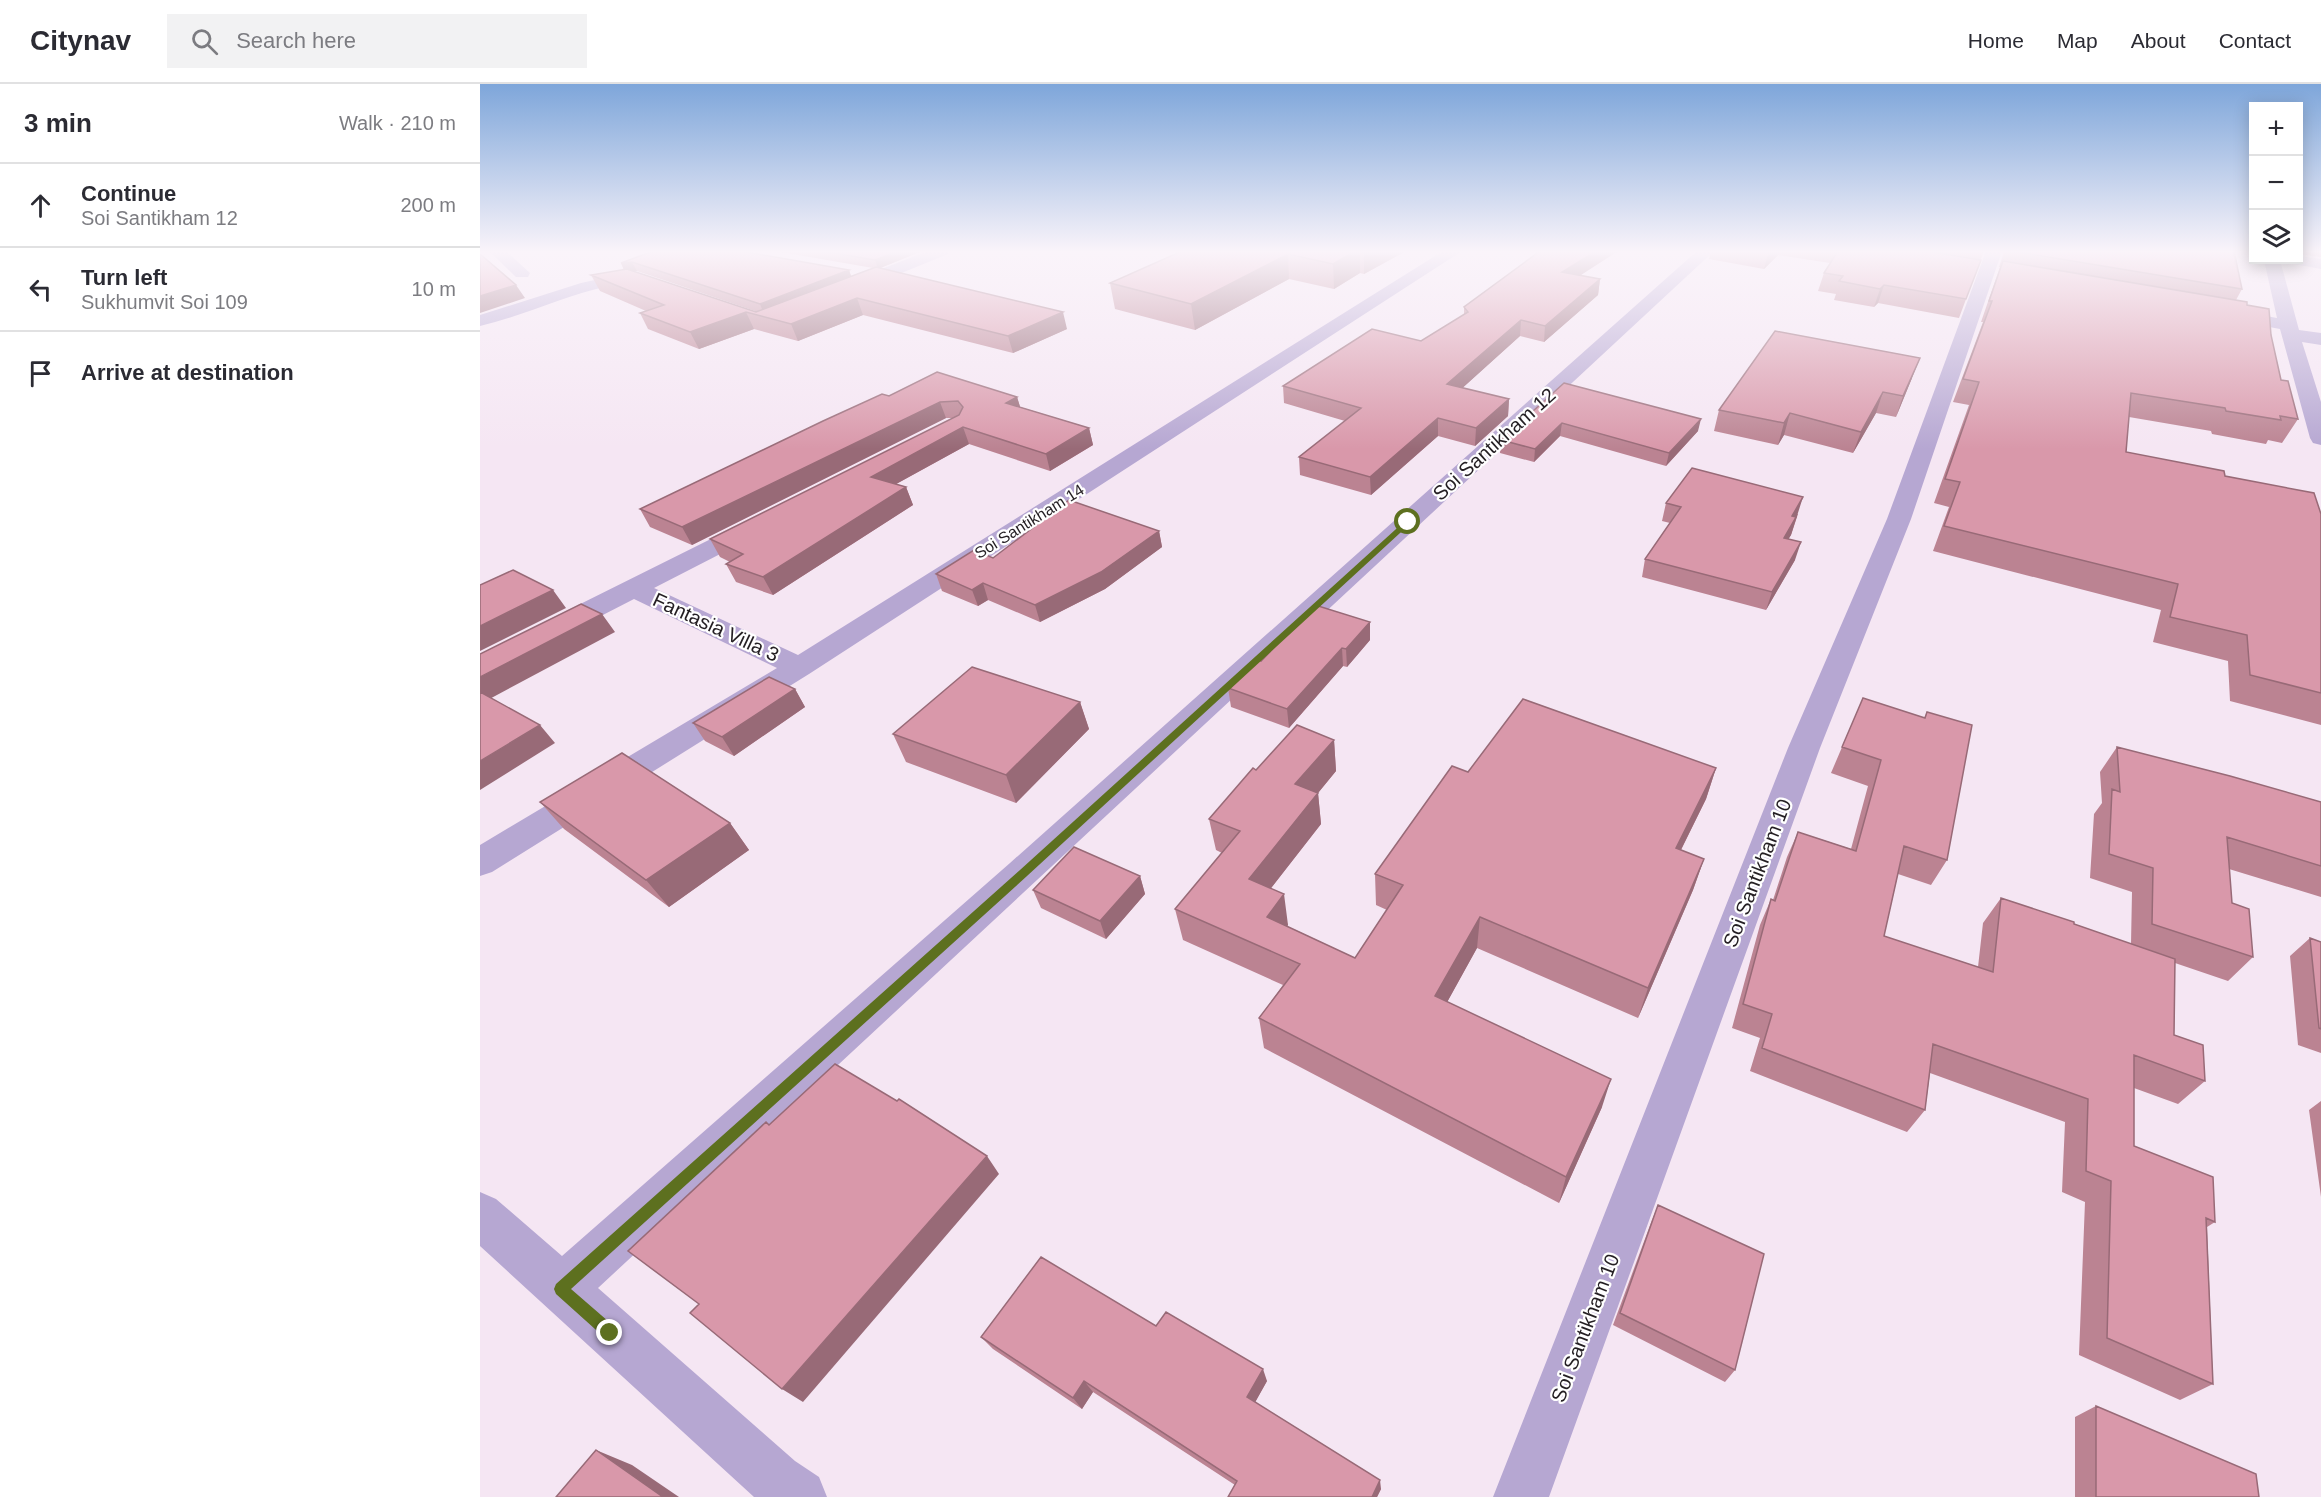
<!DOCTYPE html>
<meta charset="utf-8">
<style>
:root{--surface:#fff;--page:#f2f2f3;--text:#2b2b33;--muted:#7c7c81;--line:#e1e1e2}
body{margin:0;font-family:Arial,sans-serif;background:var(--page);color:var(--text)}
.controls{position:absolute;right:18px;top:18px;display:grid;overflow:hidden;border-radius:0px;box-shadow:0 3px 15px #0003}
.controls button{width:54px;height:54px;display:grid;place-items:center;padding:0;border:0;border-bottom:2px solid var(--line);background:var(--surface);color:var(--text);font:30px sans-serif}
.stop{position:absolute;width:18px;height:18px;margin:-14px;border:4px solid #5d701f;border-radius:50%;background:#fff}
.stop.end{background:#5d701f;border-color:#fff;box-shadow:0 2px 6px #0008}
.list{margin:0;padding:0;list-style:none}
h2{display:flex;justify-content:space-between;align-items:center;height:78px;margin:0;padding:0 24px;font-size:26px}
h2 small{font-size:20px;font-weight:400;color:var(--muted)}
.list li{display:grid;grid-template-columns:39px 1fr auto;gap:18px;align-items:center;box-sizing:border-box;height:84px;padding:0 24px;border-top:2px solid var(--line)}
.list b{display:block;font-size:22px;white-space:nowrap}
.list p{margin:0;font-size:20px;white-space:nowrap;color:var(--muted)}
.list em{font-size:20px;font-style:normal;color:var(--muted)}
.icon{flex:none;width:33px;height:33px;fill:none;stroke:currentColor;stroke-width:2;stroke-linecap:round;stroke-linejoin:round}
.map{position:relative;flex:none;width:1841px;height:1413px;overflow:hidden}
header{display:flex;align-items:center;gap:36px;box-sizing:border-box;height:84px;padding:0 30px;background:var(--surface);border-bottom:2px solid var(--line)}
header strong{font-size:28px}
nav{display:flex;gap:33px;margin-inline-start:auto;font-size:21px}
.search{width:420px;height:54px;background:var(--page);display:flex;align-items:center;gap:15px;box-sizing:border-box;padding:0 21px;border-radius:0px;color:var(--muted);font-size:22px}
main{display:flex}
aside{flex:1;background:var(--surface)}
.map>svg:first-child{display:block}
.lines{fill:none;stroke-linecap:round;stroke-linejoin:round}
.street{fill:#b6a7d2;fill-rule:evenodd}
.wall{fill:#bb8392;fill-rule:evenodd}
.shaded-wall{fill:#986a77}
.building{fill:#d998aa;stroke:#986a77;stroke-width:1.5}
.route{fill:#5d701f}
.labels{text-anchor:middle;stroke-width:4.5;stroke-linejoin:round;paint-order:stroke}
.far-street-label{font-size:16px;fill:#241f23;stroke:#fff}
.street-label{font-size:20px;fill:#241f23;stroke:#fff}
</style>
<header>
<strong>Citynav</strong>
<div class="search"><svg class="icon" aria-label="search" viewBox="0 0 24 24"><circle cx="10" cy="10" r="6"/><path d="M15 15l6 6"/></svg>Search here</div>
<nav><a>Home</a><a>Map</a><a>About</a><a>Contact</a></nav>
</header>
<main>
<aside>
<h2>3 min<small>Walk · 210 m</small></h2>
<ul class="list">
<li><svg class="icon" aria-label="ahead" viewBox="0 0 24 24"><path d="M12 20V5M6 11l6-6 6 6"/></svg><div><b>Continue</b><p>Soi Santikham 12</p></div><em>200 m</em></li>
<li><svg class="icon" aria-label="left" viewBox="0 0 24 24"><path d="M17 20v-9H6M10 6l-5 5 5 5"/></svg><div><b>Turn left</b><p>Sukhumvit Soi 109</p></div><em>10 m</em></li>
<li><svg class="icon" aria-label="arrive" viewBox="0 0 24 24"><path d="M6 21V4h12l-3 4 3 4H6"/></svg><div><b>Arrive at destination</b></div></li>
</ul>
</aside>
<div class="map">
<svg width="1841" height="1413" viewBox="0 0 1841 1413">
<rect width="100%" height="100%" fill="#f5e6f3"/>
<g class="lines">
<path class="street" d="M 9,167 L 26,167 L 50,189 L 48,193 L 36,193 Z
M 448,167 L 470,167 L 468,170 L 375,208 L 363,208 L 360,204 L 363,200 Z
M 963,167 L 982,167 L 329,590 L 12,788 L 0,792 L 0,761 L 297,584 L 154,515 L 10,589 L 0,591 L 0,570 L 265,438 L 274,436 L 283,438 L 286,443 L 283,448 L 174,504 L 318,571 Z
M 1217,167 L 1234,167 L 118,1204 L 315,1377 L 339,1393 L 347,1413 L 274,1413 L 0,1162 L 0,1108 L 16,1115 L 82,1172 L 530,779 Z
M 1506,167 L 1522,167 L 1431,435 L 1340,664 L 1069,1413 L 1013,1413 L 1308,664 L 1407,435 Z
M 1818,172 L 1841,175 L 1841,185 L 1808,179 L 1806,176 L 1818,176 Z
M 1784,176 L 1800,176 L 1819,246 L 1841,249 L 1841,261 L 1822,258 L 1841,318 L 1841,361 L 1833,359 L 1830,354 L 1800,245 L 1747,235 L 1741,234 L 1738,230 L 1741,226 L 1747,225 L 1797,234 Z
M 147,189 L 166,191 L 168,195 C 163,202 139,200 129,202 C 85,211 44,232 0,242 L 0,231 L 101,199 Z"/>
</g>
<path class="wall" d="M 173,167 L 369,186 L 371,192 L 393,184 L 295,167 L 442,167 L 400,184 L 587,245 L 533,269 L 383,231 L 318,257 L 274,245 L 219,265 L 168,245 L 160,229 L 166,227 L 120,207 L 111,191 L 144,186 L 141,179 ZM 152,187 L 157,187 L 278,228 L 276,228 Z
M 702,167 L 926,167 L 884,190 L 880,189 L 854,205 L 809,195 L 715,246 L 635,225 L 630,199 Z
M 1060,167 L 1138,167 L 1100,191 L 1120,195 L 1118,211 L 1064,258 L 1040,252 L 982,304 L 1029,315 L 1028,332 L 995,362 L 958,352 L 891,411 L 820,391 L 819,373 L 865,337 L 804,319 L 803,302 L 941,257 L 984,231 L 984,223 Z
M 1231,167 L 1504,167 L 1479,234 L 1398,219 L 1394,223 L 1354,216 L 1356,210 L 1338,207 L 1344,189 L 1350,179 L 1298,171 L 1284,185 L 1229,175 Z
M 1523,167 L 1754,167 L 1762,205 L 1756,216 L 1767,221 L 1791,251 L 1801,296 L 1818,335 L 1802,359 L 1788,356 L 1786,360 L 1732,350 L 1731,347 L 1649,333 L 1646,368 L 1745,392 L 1841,430 L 1841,641 L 1750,617 L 1748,577 L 1673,558 L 1681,526 L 1453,467 L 1469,423 L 1454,419 L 1489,321 L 1473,318 L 1503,238 L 1501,238 L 1520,183 L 1519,183 L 1524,168 Z
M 1818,167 L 1841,167 L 1841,173 L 1818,170 Z
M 1432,294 L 1416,333 L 1396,329 L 1373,369 L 1304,351 L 1298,361 L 1234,347 L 1239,326 Z
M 1084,299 L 1218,347 L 1186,382 L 1080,352 L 1054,378 L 1020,369 L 1021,356 Z
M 409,312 L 537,313 L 540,323 L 609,344 L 613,361 L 570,387 L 489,360 L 416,400 L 426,403 L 433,421 L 293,511 L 256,498 L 246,480 L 250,478 L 240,473 L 230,455 L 474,334 L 466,334 L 212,461 L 170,443 L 160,425 Z
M 1186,419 L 1318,430 L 1311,451 L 1308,455 L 1315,476 L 1286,526 L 1162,493 L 1165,475 L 1190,439 L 1182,437 Z
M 679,447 L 682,463 L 625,505 L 560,538 L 508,516 L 498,522 L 462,507 L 456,490 L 513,474 Z
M 890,538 L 890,556 L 867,583 L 863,582 L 809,644 L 751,623 L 748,604 L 781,577 Z
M 315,605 L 325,623 L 254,672 L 225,657 L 213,639 Z
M 1383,614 L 1444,634 L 1447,628 L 1467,776 L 1451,801 L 1418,790 L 1404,852 L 1498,883 L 1503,839 L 1521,814 L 1651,860 L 1652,808 L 1610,794 L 1614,730 L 1622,719 L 1620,688 L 1637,663 L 1841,718 L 1841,813 L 1749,785 L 1752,819 L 1773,873 L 1748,897 L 1695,879 L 1694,951 L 1725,997 L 1698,1020 L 1654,1004 L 1654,1062 L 1735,1138 L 1727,1143 L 1733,1300 L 1700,1316 L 1599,1271 L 1605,1118 L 1582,1108 L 1585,1038 L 1450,989 L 1445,1026 L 1427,1048 L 1270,987 L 1280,954 L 1252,944 L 1280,841 L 1291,815 L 1293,816 L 1307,773 L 1318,748 L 1371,765 L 1388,702 L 1351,689 Z
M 600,618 L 609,645 L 536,719 L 426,678 L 413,650 Z
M 854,656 L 856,687 L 838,709 L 841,740 L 791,804 L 808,841 L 807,842 L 875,874 L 907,826 L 896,821 L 895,790 L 988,688 L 1236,684 L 1226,715 L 1201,766 L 1224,775 L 1213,806 L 1158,934 L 997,864 L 967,918 L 1122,1023 L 1079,1119 L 784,964 L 779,934 L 803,901 L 703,856 L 695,825 L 742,769 L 736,766 L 729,735 L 776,686 Z
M 60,718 L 250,739 L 269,766 L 189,823 L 84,745 Z
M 660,792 L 665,810 L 626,855 L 561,824 L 553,806 Z
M 1830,854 L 1841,858 L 1841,969 L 1818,961 L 1810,872 Z
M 1841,1017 L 1841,1113 L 1829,1026 Z
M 1178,1121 L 1255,1286 L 1245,1298 L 1133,1241 L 1172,1136 Z
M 676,1242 L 787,1297 L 775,1318 L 901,1405 L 897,1413 L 748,1413 L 755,1401 L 613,1308 L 602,1325 L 513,1265 L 501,1253 Z
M 1616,1322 L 1779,1413 L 1595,1413 L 1595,1333 Z"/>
<path class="shaded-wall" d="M 418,167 L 442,167 L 398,185 L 395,176 Z
M 875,167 L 880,167 L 880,189 L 854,205 L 853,180 Z
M 884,167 L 926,167 L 884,190 Z
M 1116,167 L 1138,167 L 1081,204 L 1082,188 Z
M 1289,167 L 1299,167 L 1298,171 L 1284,185 Z
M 808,170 L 809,195 L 715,246 L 711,220 Z
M 152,178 L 157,187 L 145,188 L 141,179 Z
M 369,186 L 372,195 L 284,230 L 280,220 Z
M 1120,195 L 1118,211 L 1064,258 L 1065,242 Z
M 36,201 L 45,214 L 0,229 L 0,212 Z
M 1404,201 L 1398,219 L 1394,223 L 1400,205 Z
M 377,214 L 383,231 L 318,257 L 311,240 Z
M 266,228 L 274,245 L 219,265 L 210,248 Z
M 583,228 L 587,245 L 533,269 L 528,252 Z
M 1041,236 L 1040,252 L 967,318 L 967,300 Z
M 1440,274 L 1432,294 L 1416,333 L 1423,312 Z
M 1403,308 L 1396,329 L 1373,369 L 1381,348 Z
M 537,313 L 542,329 L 526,319 Z
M 1029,315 L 1028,332 L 995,362 L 996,344 Z
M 460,318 L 466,334 L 212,461 L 202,443 Z
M 1310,329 L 1304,351 L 1298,361 L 1304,339 Z
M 958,334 L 958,352 L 891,411 L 890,393 Z
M 1221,335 L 1218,347 L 1186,382 L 1189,369 Z
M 1082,339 L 1080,352 L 1054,378 L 1055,365 Z
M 483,343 L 489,360 L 398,410 L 391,393 Z
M 609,344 L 613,361 L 570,387 L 566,370 Z
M 426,403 L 433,421 L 293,511 L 283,493 Z
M 1323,413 L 1311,451 L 1299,471 L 1312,432 Z
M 679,447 L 682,463 L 625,505 L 560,538 L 555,521 Z
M 1321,458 L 1315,476 L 1286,526 L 1292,508 Z
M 503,499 L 508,516 L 498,522 L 492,506 Z
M 73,506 L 86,524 L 0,567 L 0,542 Z
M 122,530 L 135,548 L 2,619 L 0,616 L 0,593 Z
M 890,538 L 890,556 L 867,583 L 866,565 Z
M 862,564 L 863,582 L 809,644 L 807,625 Z
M 315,605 L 325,623 L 254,672 L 242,653 Z
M 600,618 L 609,645 L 536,719 L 526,691 Z
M 60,641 L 75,659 L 0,706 L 0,677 Z
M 854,656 L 856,687 L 838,709 L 841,740 L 774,826 L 769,795 L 815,700 Z
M 1236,684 L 1226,715 L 1186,796 L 1196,764 Z
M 250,739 L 269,766 L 189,823 L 166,796 Z
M 1224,775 L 1213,806 L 1158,934 L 1168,904 Z
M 660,792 L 665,810 L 626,855 L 620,837 Z
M 804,810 L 808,841 L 792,864 L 787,833 Z
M 1000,833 L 997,864 L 954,942 L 955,912 Z
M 1131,995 L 1122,1023 L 1079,1119 L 1086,1093 Z
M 507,1072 L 519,1090 L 323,1318 L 302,1305 Z
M 783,1285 L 787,1297 L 772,1324 L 767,1313 Z
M 604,1297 L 613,1308 L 602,1325 L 593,1314 Z
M 116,1366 L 152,1381 L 199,1413 L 183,1413 Z
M 900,1396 L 901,1405 L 897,1413 L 892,1413 Z"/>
<path class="building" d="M 173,167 L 261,167 L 369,186 L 280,220 L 152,178 L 141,179 Z
M 342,167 L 418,167 L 395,176 Z
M 702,167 L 875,167 L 853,180 L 808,170 L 711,220 L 630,199 Z
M 1060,167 L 1116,167 L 1082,188 L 1120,195 L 1065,242 L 1041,236 L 967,300 L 1029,315 L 996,344 L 958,334 L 890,393 L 819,373 L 881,324 L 803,302 L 892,245 L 941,257 L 988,228 L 984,223 Z
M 1358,167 L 1446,167 L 1501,176 L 1486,215 L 1404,201 L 1400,205 L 1359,197 L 1363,192 L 1344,189 Z
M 1532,167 L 1754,167 L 1762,205 Z
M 0,170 L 36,201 L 0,212 Z
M 1523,177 L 1767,218 L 1767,221 L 1789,225 L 1791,251 L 1801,296 L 1808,297 L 1818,335 L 1800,332 L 1801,336 L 1746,327 L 1745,324 L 1651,309 L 1646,368 L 1744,387 L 1745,392 L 1834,409 L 1841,430 L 1841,609 L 1770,591 L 1767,551 L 1690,533 L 1698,500 L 1464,442 L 1480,398 L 1465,395 L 1499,298 L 1483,295 L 1512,217 L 1509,217 Z
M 396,183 L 583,228 L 528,252 L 377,214 L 311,240 L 266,228 L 210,248 L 160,229 L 184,221 L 111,191 L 147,185 L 276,228 Z
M 1295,247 L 1440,274 L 1423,312 L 1403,308 L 1381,348 L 1310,329 L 1304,339 L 1239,326 Z
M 457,288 L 537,313 L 526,319 L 609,344 L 566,370 L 483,343 L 391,393 L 426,403 L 283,493 L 246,480 L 263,470 L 230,455 L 479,331 L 483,323 L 478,317 L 460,318 L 202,443 L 160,425 L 343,337 L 402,310 L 409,312 Z
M 1084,299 L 1221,335 L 1189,369 L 1082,339 L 1055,365 L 1021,356 Z
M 1212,384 L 1323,413 L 1312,432 L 1316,433 L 1304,454 L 1321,458 L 1292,508 L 1165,475 L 1201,423 L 1186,419 Z
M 589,416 L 679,447 L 621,488 L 555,521 L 503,499 L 492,506 L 456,490 L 494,466 L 513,474 Z
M 33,486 L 73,506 L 0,542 L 0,501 Z
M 101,520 L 122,530 L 0,593 L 0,570 Z
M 835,521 L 890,538 L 866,565 L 862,564 L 807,625 L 748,604 L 776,575 L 781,577 Z
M 492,583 L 600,618 L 526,691 L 413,650 Z
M 289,593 L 315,605 L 242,653 L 213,639 Z
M 0,608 L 60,641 L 0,677 Z
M 1383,614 L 1445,634 L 1447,628 L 1492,641 L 1467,776 L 1424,762 L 1404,852 L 1513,888 L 1521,814 L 1594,838 L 1594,840 L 1695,875 L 1694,951 L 1723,961 L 1725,997 L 1654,971 L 1654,1062 L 1733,1093 L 1735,1138 L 1726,1134 L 1733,1300 L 1627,1254 L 1631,1097 L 1606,1087 L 1608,1015 L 1453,960 L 1445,1026 L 1282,964 L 1292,930 L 1263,920 L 1291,815 L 1295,817 L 1318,748 L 1376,767 L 1401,676 L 1362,663 Z
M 1043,615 L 1236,684 L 1196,764 L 1224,775 L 1168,904 L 1000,833 L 955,912 L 1131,995 L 1086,1093 L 779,934 L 820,880 L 695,825 L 760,747 L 729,735 L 773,684 L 776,686 L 817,641 L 854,656 L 815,700 L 838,709 L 769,795 L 804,810 L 787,833 L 875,874 L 923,801 L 895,790 L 972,682 L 988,688 Z
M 1637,663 L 1750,692 L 1841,718 L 1841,782 L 1747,753 L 1752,819 L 1769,825 L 1773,873 L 1672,840 L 1673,784 L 1629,770 L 1632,705 L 1640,708 Z
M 142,669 L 250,739 L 166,796 L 60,718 Z
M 594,763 L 660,792 L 620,837 L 553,806 Z
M 1830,854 L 1841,858 L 1841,945 L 1839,944 Z
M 355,980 L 417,1017 L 419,1015 L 507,1072 L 302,1305 L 210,1229 L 219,1220 L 148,1167 L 286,1038 L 289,1041 Z
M 1178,1121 L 1284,1170 L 1255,1286 L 1140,1229 Z
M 561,1173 L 676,1242 L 686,1228 L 783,1285 L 767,1313 L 900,1396 L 892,1413 L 748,1413 L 757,1397 L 604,1297 L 593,1314 L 501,1253 Z
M 1616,1322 L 1776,1390 L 1779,1413 L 1616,1413 Z
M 116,1366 L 183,1413 L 76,1413 Z"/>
<linearGradient id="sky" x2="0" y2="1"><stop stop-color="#7ea6da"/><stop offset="0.46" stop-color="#faf4fa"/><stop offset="1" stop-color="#faf4fa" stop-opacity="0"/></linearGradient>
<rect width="1841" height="365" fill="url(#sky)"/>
<path class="route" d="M 926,436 L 932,438 L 547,792 L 91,1205 L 136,1244 L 138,1249 L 136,1254 L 130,1256 L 125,1254 L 76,1210 L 74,1205 L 76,1200 L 540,786 Z"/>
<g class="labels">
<g class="far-street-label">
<text transform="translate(549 437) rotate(-32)" y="6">Soi Santikham 14</text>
</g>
<g class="street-label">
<text transform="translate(1014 360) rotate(-42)" y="7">Soi Santikham 12</text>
<text transform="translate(236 543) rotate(25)" y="7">Fantasia Villa 3</text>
<text transform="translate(1277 789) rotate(-69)" y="7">Soi Santikham 10</text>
<text transform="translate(1105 1244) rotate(-69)" y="7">Soi Santikham 10</text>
</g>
</g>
</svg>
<div class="controls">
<button>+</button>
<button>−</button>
<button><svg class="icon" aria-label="layers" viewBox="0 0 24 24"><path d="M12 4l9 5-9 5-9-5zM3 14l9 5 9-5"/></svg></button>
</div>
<div class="stop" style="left:928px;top:438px"></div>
<div class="stop end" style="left:130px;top:1249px"></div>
</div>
</main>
